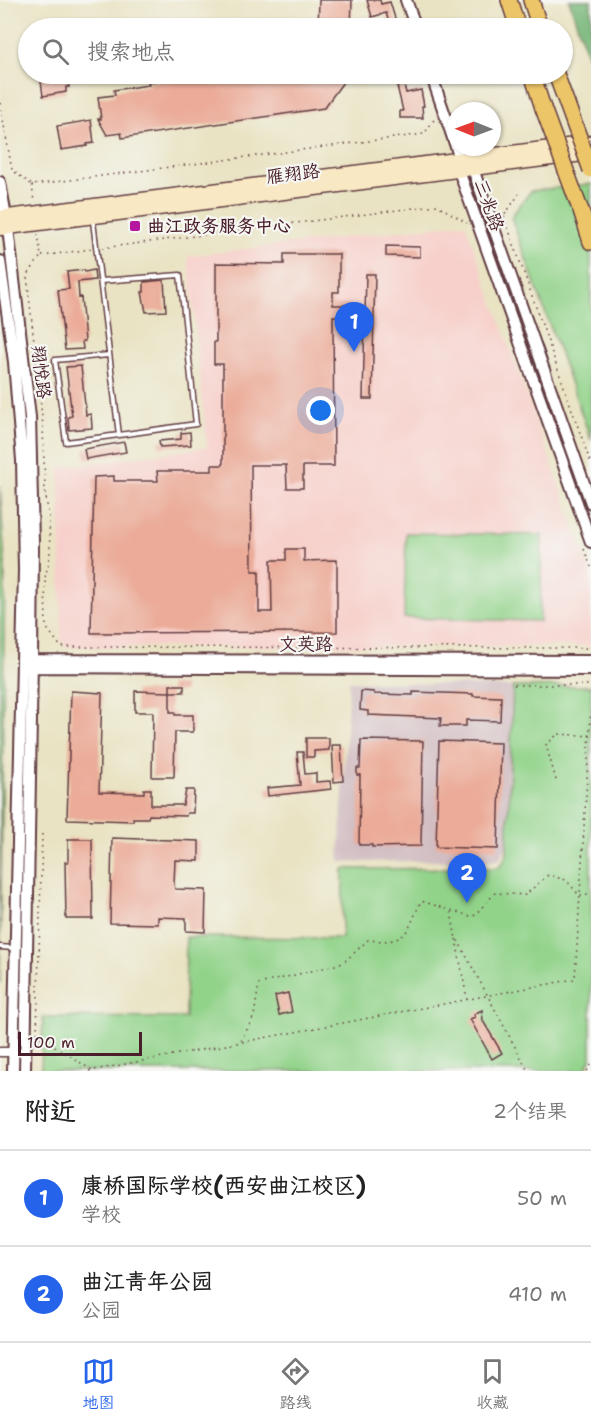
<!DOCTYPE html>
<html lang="zh">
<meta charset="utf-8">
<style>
:root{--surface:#fff;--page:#f6f6f6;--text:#222;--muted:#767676;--line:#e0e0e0;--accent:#2563eb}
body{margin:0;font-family:"Shantell Sans","LXGW WenKai TC",sans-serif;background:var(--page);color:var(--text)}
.compass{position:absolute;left:447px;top:102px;width:54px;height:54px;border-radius:50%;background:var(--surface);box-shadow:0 2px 4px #0004;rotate:271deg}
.scale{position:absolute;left:18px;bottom:15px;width:124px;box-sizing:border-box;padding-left:6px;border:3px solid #4a1f2b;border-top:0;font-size:16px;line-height:21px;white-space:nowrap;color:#4a1f2b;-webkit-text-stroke:4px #f6f6f2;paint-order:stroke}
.you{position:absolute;left:321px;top:411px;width:21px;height:21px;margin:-15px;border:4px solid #fff;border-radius:50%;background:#1a73e8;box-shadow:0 0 0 9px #1a73e833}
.badge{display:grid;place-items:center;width:39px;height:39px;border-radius:50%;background:var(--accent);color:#fff;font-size:20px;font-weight:700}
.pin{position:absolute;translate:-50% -50px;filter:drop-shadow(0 2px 3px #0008)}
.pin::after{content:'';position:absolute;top:32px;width:21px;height:18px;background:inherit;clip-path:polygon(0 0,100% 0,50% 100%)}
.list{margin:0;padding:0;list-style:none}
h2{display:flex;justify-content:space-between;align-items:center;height:78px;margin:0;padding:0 24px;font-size:26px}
h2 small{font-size:20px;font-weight:400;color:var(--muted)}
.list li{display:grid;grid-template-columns:39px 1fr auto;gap:18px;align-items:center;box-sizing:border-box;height:96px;padding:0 24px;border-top:2px solid var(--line)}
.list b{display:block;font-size:22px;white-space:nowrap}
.list p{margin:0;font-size:20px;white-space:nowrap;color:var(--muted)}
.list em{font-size:20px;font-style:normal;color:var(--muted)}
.icon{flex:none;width:33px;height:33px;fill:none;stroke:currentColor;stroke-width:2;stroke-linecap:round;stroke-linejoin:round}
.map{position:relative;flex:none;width:591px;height:1071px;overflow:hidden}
.search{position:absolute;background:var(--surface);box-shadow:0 2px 4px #0004;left:18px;right:18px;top:18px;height:66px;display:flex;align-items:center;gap:15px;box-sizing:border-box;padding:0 21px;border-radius:33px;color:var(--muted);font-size:22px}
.sheet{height:270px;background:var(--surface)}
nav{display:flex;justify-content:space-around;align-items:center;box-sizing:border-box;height:84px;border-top:2px solid var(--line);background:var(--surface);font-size:16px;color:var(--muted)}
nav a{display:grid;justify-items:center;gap:3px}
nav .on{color:var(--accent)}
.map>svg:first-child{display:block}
.built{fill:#f7d0cb}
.industrial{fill:#d2bec2}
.green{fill:#92d38a;stroke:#6e795a;stroke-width:1.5}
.forest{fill:#75b576;stroke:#606a50;stroke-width:1.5}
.building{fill:#ebab98}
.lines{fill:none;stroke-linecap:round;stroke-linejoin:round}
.service-casing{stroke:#623c42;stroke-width:7}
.minor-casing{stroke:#623c42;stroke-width:11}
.tertiary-casing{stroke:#623c42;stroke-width:14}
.secondary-casing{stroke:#623c42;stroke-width:15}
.motorway-casing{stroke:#623c42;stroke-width:18}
.path{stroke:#623c42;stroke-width:1.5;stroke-dasharray:1.5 4.5;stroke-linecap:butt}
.service{stroke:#fff;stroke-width:4}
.minor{stroke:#fff;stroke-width:8}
.tertiary{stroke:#fff;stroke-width:10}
.secondary{stroke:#f8e8c3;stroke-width:12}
.motorway{stroke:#edc569;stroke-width:15}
.motorway-bridge-casing{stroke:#623c42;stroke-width:18;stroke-linecap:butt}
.motorway-bridge{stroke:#edc569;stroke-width:15}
.poi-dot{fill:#b5179e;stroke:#f6f6f2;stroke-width:2}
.labels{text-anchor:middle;stroke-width:4.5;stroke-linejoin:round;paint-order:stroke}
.street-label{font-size:18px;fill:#4a1f2b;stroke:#f6f6f2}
.poi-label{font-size:18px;font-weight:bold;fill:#4a1f2b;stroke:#f6f6f2;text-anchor:start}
</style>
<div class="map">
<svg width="591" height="1071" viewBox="0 0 591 1071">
<rect width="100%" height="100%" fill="#f6f6f2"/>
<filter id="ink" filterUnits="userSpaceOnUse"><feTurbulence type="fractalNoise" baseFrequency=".0167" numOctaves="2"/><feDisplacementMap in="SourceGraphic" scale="12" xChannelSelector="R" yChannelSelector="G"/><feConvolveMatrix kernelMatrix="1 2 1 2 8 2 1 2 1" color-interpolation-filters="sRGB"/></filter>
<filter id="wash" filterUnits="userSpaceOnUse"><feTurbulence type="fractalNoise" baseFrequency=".008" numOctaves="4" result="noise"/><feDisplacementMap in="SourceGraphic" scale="24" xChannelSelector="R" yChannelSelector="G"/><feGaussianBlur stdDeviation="1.35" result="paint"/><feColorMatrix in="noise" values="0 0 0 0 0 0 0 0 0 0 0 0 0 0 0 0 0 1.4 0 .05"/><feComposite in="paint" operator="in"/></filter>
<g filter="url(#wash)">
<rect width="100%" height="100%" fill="#e9e3c3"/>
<path class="built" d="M 465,223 L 591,573 L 591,646 L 67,647 L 61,639 L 60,468 L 207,447 L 188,256 Z"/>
<path class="industrial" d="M 349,681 L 513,687 L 507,846 L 499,860 L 339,862 Z"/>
<path class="green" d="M 591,184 L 591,440 L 511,217 L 531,191 Z
M 0,486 L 5,563 L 0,983 Z
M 406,533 L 542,535 L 540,621 L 404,618 Z
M 591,686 L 591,1060 L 584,1071 L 41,1071 L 43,1017 L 185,1018 L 186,937 L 342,938 L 343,869 L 493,868 L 501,866 L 507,854 L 513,687 Z"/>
<path class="forest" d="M 569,0 L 591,0 L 591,67 Z"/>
<g id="blocks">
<path class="building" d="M 319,0 L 352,0 L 351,28 L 318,28 Z
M 367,0 L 380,0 L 381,4 L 390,2 L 398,28 L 391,28 L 386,13 L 372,17 Z
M 188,21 L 190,28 L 154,28 L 154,25 Z
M 40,74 L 67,74 L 69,87 L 66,87 L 66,92 L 43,96 Z
M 218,74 L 290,74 L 298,79 L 302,74 L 349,74 L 324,108 L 122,138 L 121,133 L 107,135 L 98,119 L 101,119 L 98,97 L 115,95 L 114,90 L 149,85 L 148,82 Z
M 404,85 L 406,93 L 421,90 L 424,106 L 422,106 L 423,118 L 400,118 L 400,111 L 403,111 L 397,86 Z
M 91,120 L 94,143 L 87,144 L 87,146 L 61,150 L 57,126 Z
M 386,246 L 420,247 L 420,257 L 386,256 Z
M 284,254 L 339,254 L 339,292 L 333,292 L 333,305 L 351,305 L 351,316 L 333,316 L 334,466 L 303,466 L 303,488 L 287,488 L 286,465 L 251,465 L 252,571 L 259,571 L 259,612 L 272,612 L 271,560 L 286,560 L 286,549 L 304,549 L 304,561 L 337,560 L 337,632 L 91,633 L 94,477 L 114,476 L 114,481 L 158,481 L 157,471 L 212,471 L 212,465 L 223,465 L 223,364 L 214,364 L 214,342 L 216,342 L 216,263 L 284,264 Z
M 84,270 L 85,272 L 94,270 L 95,280 L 78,282 L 79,298 L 81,297 L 85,341 L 82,341 L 83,349 L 65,350 L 58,290 L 69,289 L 67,272 Z
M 366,274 L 375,274 L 372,399 L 363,399 Z
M 164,280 L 166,311 L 146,312 L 142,292 L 144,292 L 144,282 Z
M 81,366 L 86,415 L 91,414 L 92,428 L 69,430 L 68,417 L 72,416 L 66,367 Z
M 190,432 L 191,445 L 160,447 L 159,441 L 181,439 L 181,433 Z
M 124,442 L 126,452 L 86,459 L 84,449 Z
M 170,685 L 184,685 L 184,692 L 170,692 L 170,712 L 175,712 L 175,715 L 193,715 L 193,732 L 175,732 L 174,777 L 152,777 L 153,712 L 135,712 L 135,691 L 170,692 Z
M 71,691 L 102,693 L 99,792 L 144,793 L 144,789 L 151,789 L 151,805 L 183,805 L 186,790 L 194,790 L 193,813 L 187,813 L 186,816 L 149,815 L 148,818 L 133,818 L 133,821 L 67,819 Z
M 361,691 L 374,692 L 374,694 L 413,695 L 413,692 L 473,694 L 473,696 L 501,697 L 500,721 L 466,720 L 466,726 L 440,726 L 441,718 L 368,715 L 368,711 L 360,710 Z
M 306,738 L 329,738 L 329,750 L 314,751 L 314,757 L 306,757 Z
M 361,740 L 423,741 L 421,846 L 372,847 L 372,845 L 359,845 L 360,775 L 357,775 L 357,768 L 360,768 Z
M 439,741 L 501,743 L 498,849 L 436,847 Z
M 332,745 L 341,745 L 343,781 L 334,782 Z
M 297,752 L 303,752 L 305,774 L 316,773 L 316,782 L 330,781 L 331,789 L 268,796 L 267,788 L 300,785 Z
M 112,838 L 199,841 L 199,861 L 175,860 L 174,884 L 175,889 L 206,890 L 205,932 L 186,931 L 186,918 L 158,917 L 158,924 L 110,923 Z
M 68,839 L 92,839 L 93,919 L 66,919 L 65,862 L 68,862 Z
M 288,993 L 292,1012 L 279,1015 L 275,996 Z
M 482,1010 L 483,1021 L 502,1053 L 492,1059 L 470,1019 L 475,1017 L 474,1014 Z"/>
</g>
</g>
<g filter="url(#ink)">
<use href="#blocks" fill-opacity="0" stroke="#623c42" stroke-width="1.5"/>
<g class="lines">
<defs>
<path id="service" d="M 93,221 L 119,435 L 196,424 L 180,275 L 101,281
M 109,355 L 55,360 L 66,442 L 119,435
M 0,947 L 14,948"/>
<path id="minor" d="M 0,1052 L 25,1052"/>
<path id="tertiary" d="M 406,0 L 416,28
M 431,74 L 456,147
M 456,147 L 460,159 L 459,171 L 591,542
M 468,165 L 473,169 L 591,503
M 0,182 L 8,228 L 30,417 L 33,542 L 32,660 L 25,1071
M 0,261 L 14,362 L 22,460 L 24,570 L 13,1071
M 27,660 L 591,661
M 25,667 L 591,670"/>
<path id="secondary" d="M 0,217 L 591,142
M 0,229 L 591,154"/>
<path id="motorway" d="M 509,0 L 518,28
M 531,0 L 540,28
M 532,74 L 543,108
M 556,74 L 567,104
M 581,210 L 591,242"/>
</defs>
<use href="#service" class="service-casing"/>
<use href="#minor" class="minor-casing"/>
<use href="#tertiary" class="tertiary-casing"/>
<use href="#secondary" class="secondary-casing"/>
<use href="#motorway" class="motorway-casing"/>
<path class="path" d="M 0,103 L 12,170 L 32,185 L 424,134 L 436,117
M 32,185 L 34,202
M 504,216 L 591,464
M 500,217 L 504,216 L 519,194
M 38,234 L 41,256 L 27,276 L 43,426 L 45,492 L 49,517 L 50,556 L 45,578 L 46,627 L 61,647 L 591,648
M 102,248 L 437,205 L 467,223
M 42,256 L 91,249
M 584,549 L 591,567
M 514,685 L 591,685
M 556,780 L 546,745 L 558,734 L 591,736
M 42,834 L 37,1035 L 92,1070
M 451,912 L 455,934
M 455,935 L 528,1071
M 456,939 L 467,999
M 241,1041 L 254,1016 L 259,984 L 343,963 L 368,940 C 408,944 406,934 421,901 L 473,917 L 495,893 L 525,895 L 548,875 L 566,880 L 580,896 L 591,893
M 89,1071 L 575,979 L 591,709
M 587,1071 L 591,1065"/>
<use href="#service" class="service"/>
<use href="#minor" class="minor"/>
<use href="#tertiary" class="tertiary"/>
<use href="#secondary" class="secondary"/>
<use href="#motorway" class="motorway"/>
<defs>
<path id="motorway-bridge" d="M 567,104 L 591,170
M 543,108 L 579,206"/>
</defs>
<use href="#motorway-bridge" class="motorway-bridge-casing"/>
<use href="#motorway-bridge" class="motorway-bridge"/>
</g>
</g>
<rect class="poi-dot" x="129" y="220" width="12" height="12" rx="3"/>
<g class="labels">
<g class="street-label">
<text transform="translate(293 174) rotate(-7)" y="6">雁翔路</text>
<text transform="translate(489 205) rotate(70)" y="6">三兆路</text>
<text transform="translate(41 372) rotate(83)" y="6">翔悦路</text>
<text x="306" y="650">文英路</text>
</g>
<g class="poi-label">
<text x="147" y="232">曲江政务服务中心</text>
</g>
</g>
</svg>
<svg class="compass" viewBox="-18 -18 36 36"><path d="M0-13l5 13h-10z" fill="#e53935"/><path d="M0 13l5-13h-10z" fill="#767676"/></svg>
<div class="scale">100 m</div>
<div class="you"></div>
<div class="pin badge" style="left:354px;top:352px">1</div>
<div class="pin badge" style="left:467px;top:903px">2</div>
<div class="search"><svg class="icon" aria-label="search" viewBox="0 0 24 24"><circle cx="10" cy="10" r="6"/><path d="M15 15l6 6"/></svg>搜索地点</div>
</div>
<section class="sheet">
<h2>附近<small>2个结果</small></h2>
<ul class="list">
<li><span class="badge">1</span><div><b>康桥国际学校(西安曲江校区)</b><p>学校</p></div><em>50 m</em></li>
<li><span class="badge">2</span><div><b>曲江青年公园</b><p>公园</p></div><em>410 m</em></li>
</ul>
</section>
<nav>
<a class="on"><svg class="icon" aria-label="map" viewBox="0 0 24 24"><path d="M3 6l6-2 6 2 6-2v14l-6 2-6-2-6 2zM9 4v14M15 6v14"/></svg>地图</a>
<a><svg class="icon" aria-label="directions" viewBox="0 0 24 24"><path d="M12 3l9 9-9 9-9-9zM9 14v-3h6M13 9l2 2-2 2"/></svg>路线</a>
<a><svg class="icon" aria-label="saved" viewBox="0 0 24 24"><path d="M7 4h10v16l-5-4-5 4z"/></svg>收藏</a>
</nav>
